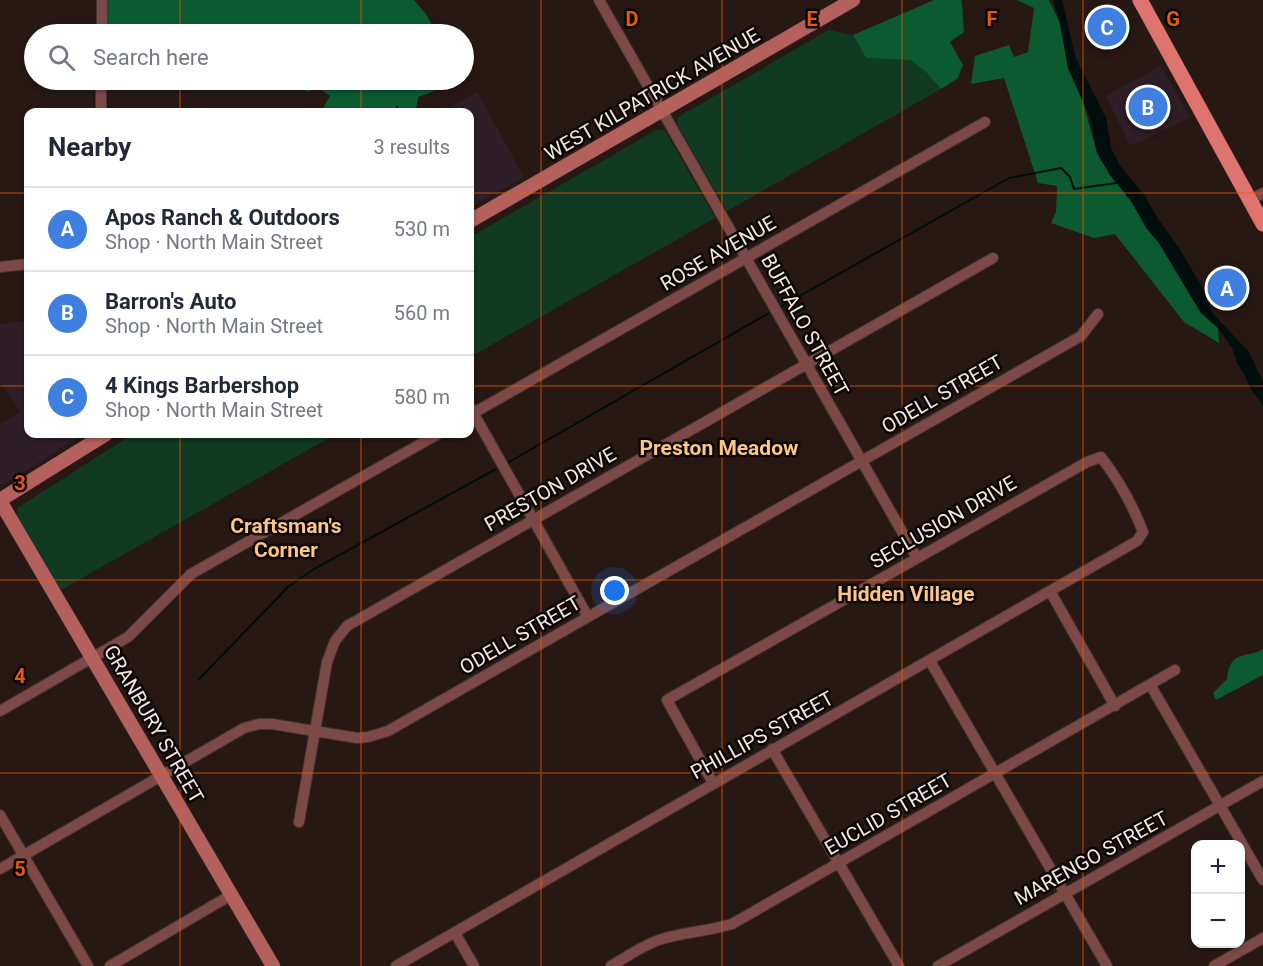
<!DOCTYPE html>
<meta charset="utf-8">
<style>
:root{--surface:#fff;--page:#f2f2f3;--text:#1f2937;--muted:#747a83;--line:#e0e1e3;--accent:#1a73e8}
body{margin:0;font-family:Roboto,sans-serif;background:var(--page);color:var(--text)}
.controls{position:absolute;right:18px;bottom:18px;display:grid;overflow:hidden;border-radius:12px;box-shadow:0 2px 4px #0004}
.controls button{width:54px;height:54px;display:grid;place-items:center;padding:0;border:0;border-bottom:2px solid var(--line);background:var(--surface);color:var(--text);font:30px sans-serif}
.you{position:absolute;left:615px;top:591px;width:21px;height:21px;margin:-15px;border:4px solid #fff;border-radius:50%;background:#1a73e8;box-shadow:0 0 0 9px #1a73e833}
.badge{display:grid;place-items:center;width:39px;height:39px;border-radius:50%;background:var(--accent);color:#fff;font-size:20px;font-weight:700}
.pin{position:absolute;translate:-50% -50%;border:3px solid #fff;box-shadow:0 2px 6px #0006}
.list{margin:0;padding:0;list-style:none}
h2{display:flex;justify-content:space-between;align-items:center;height:78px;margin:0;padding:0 24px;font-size:26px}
h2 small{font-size:20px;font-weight:400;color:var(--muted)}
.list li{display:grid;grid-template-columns:39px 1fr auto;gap:18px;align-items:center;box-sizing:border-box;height:84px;padding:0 24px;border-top:2px solid var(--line)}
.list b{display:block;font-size:22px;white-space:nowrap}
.list p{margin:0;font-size:20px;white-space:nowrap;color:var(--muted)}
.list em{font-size:20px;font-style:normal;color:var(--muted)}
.icon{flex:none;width:33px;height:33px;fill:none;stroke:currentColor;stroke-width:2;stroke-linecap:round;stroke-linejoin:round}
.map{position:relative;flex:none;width:1263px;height:966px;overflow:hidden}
.search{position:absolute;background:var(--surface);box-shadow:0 2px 4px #0004;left:24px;top:24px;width:450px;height:66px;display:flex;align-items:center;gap:15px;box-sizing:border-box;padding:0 21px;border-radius:33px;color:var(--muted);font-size:22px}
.panel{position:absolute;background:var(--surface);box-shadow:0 2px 4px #0004;left:24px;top:108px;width:450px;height:330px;border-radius:12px}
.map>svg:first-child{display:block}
.commercial{fill:#2e1e27}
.green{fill:#103a21}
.forest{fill:#0b5a30}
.water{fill:#020d0e}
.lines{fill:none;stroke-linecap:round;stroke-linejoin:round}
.stream{stroke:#020d0e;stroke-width:2}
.street-casing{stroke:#443530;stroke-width:12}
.secondary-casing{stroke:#443530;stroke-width:15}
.primary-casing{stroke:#443530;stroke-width:16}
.street{stroke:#7d4946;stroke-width:10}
.secondary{stroke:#b4615d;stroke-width:14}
.primary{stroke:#df736e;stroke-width:15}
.grid{fill:none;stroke:#e8590c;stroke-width:1.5;stroke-opacity:0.55}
.labels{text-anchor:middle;stroke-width:5;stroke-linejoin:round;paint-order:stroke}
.street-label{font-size:20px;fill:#f3e8e4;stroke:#0b0604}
.neighbourhood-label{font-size:21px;font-weight:bold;fill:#fbc687;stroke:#0b0604}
.grid-label{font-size:20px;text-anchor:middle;font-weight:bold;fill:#e8590c;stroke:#0b0604;stroke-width:5;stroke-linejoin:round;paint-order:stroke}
</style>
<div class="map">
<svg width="1263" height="966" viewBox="0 0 1263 966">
<rect width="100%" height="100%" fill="#271813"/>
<path class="commercial" d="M 1161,66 L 1190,118 L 1130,146 L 1106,96 Z
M 477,92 L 524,177 L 470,208 L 470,112 L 442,112 Z
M 28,321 L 28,434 L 84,434 L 7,483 L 2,484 L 0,484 L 0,424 L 20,412 L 0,381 L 0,324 Z"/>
<path class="green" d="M 829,30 L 853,35 L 866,58 L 911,59 L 926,72 L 941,89 L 727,211 L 677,124 L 678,117 Z
M 658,129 L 665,131 L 667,134 L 715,218 L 470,357 L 470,237 Z
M 133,434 L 336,434 L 61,590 L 18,518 L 17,508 Z"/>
<path class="forest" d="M 106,0 L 414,0 L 426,14 L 437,34 L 242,34 L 227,31 C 205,43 195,27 177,26 C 165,25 151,27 139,29 L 139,34 L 106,34 Z
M 934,0 L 961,0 L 962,3 L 964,32 L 950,42 L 963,65 L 958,78 L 941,89 L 926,72 L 911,60 L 866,58 L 853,35 Z
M 1017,0 L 1049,0 L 1060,23 L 1068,68 L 1083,102 L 1097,153 L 1110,175 L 1131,201 L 1147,229 L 1159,243 L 1201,313 L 1218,328 L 1219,343 L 1184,322 L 1115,234 L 1094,238 L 1051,223 L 1056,212 L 1057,186 L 1038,183 L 1004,78 L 971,84 L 975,56 L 1009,45 L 1014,57 L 1028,52 L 1034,8 Z
M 305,80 L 333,80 L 341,87 L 353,80 L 447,80 L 448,82 L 432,92 L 418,97 L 416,111 L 402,112 L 397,105 L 393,112 L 328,112 L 323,108 L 330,96 L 319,88 L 306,92 Z
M 1263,649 L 1263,675 L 1216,700 L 1213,693 L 1227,679 C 1230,649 1246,659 1263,649 Z"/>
<path class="water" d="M 1053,0 L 1062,0 L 1076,59 L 1106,118 L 1111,148 L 1121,167 L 1143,193 L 1159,220 L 1181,251 L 1203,289 L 1212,313 L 1249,352 L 1263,382 L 1263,406 L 1251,389 L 1245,375 L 1238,365 L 1232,348 L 1218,328 L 1201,313 L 1159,243 L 1147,229 L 1131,201 L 1110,175 L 1097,153 L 1092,122 L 1068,68 L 1060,23 Z"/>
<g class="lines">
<path class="stream" d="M 782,306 L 1009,178 L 1061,168 L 1070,177 L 1074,189 L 1116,183
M 509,462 L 769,313
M 199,679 L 288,587 L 314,569 L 496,469"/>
<defs>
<path id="street" d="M 599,0 L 917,558
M 102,34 L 102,0
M 101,112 L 101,80
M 1250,200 L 1263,193
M 0,267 L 28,264
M 470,407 L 588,617
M 470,415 L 985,122
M 1050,591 L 1115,706
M 930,661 L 1107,966
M 1151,686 L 1263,880
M 0,711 L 128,637 L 191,574 L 438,434
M 772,749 L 899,966
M 0,815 L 88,966
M 299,822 L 327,662 L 335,641 L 347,626 L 993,258
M 0,869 L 244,728 L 259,724 L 272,724 L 357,738 L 368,737 L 388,731 L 1081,336 L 1098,314
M 455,933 L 474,966
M 110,966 L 231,895
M 396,966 L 1137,541 L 1143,532 C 1133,506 1118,479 1101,457 L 1087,462 L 667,700 L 713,783
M 611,966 C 627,957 644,944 662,939 C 685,932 709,931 732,924 L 1175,670
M 938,966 L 1263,781
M 1214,966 L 1263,938"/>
<path id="secondary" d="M 470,221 L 853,0
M 0,500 L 106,434
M 0,501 L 273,966"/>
<path id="primary" d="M 1140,0 L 1263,224"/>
</defs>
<use href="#street" class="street-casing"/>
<use href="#secondary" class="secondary-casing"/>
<use href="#primary" class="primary-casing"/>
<use href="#street" class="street"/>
<use href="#secondary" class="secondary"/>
<use href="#primary" class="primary"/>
</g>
<path class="grid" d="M 180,0 L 180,34M 361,0 L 361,34M 541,0 L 541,966M 722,0 L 722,966M 902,0 L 902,966M 1083,0 L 1083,966M 180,80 L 180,112M 361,80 L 361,112M 0,193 L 28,193M 470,193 L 1263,193M 0,386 L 28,386M 470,386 L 1263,386M 180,434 L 180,966M 361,434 L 361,966M 0,580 L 1263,580M 0,773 L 1263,773"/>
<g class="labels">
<g class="street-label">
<text transform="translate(652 94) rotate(-30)" y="7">WEST KILPATRICK AVENUE</text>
<text transform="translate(718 253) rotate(-30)" y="7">ROSE AVENUE</text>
<text transform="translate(805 325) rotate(61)" y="7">BUFFALO STREET</text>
<text transform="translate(942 394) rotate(-30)" y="7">ODELL STREET</text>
<text transform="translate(550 489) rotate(-30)" y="7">PRESTON DRIVE</text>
<text transform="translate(943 522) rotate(-30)" y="7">SECLUSION DRIVE</text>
<text transform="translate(520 635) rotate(-30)" y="7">ODELL STREET</text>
<text transform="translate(154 724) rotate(60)" y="7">GRANBURY STREET</text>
<text transform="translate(762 735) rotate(-29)" y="7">PHILLIPS STREET</text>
<text transform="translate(888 814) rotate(-30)" y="7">EUCLID STREET</text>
<text transform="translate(1091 858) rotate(-29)" y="7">MARENGO STREET</text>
</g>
<g class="neighbourhood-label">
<text x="719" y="455">Preston Meadow</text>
<text x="286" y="533">Craftsman's<tspan x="286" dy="24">Corner</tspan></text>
<text x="906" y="601">Hidden Village</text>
</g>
</g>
<g class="grid-label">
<text x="632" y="26">D</text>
<text x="812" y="26">E</text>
<text x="992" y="26">F</text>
<text x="1173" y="26">G</text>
<text x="20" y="490">3</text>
<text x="20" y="683">4</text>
<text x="20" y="876">5</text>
</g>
</svg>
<div class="controls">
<button>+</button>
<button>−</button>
</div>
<div class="you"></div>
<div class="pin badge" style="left:1227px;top:288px;background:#3f7fe0">A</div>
<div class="pin badge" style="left:1148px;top:107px;background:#3f7fe0">B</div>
<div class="pin badge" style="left:1107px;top:27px;background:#3f7fe0">C</div>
<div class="search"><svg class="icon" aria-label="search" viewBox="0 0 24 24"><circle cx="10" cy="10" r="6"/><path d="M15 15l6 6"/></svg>Search here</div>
<section class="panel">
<h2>Nearby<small>3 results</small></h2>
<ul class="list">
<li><span class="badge" style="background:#3f7fe0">A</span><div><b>Apos Ranch &amp; Outdoors</b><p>Shop · North Main Street</p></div><em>530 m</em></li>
<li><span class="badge" style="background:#3f7fe0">B</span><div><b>Barron's Auto</b><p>Shop · North Main Street</p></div><em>560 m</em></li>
<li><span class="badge" style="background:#3f7fe0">C</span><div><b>4 Kings Barbershop</b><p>Shop · North Main Street</p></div><em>580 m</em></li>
</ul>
</section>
</div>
